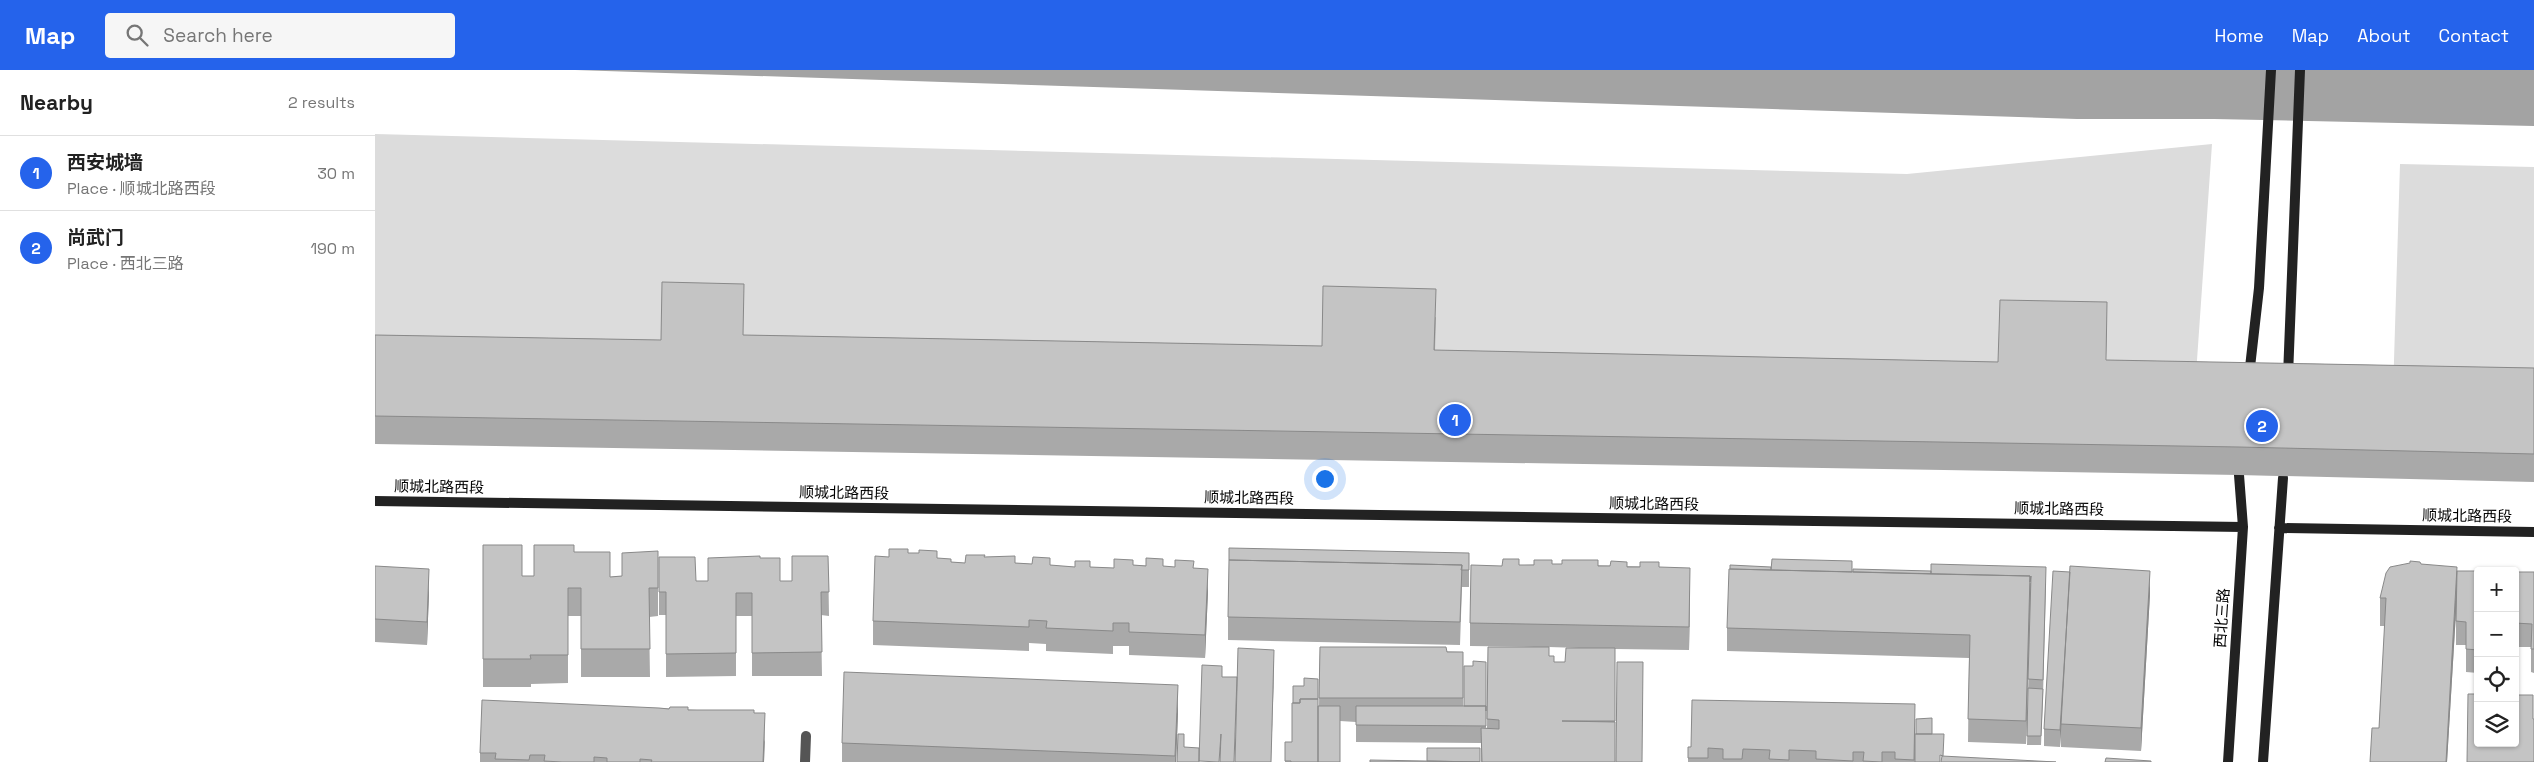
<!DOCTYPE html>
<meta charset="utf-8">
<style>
:root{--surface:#fff;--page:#f6f6f6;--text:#222;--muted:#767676;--line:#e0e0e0;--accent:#2563eb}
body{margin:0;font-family:"Space Grotesk","Noto Sans SC",sans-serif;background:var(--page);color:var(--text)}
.controls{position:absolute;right:15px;bottom:15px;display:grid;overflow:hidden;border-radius:5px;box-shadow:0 1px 4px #0004}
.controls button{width:45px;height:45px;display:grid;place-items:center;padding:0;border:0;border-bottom:1px solid var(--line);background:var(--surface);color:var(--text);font:25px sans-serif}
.you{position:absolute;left:949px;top:408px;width:18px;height:18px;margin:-12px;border:4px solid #fff;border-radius:50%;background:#1a73e8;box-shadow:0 0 0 8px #1a73e833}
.badge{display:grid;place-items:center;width:32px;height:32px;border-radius:50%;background:var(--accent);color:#fff;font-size:16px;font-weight:700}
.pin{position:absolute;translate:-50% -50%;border:2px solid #fff;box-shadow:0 1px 5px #0006}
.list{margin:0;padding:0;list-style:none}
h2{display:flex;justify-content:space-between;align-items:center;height:65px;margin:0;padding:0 20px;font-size:21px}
h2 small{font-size:16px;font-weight:400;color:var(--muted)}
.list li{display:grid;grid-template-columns:32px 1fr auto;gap:15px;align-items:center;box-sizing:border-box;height:75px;padding:0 20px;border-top:1px solid var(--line)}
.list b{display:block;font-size:19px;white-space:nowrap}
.list p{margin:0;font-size:16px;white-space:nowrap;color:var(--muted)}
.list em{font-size:16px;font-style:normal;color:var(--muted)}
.icon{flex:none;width:28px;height:28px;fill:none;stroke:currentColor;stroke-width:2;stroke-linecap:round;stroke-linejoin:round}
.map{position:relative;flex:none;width:2159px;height:692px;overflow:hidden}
header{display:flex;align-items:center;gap:30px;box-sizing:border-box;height:70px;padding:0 25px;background:var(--accent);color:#fff}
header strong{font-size:24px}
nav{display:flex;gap:28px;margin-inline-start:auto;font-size:18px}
.search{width:350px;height:45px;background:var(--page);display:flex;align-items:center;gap:12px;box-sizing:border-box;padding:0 18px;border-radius:5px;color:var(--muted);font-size:19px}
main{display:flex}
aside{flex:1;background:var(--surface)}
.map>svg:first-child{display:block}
.green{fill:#dcdcdc}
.water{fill:#a3a3a3}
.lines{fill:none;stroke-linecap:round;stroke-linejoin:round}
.lane{stroke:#555;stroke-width:10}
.secondary{stroke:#222;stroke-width:10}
.wall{fill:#a9a9a9;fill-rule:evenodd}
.shaded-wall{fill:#898989}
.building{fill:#c4c4c4;stroke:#898989}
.labels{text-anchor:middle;stroke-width:4;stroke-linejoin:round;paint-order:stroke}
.street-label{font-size:15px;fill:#000;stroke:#fff}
</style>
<header>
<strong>Map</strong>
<div class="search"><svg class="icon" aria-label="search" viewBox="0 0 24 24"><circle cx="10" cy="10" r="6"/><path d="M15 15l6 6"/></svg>Search here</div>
<nav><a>Home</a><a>Map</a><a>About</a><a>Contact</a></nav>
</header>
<main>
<aside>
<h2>Nearby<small>2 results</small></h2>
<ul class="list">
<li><span class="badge">1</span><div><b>西安城墙</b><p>Place · 顺城北路西段</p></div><em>30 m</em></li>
<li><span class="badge">2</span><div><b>尚武门</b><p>Place · 西北三路</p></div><em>190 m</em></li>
</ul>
</aside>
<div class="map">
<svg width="2159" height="692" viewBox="0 0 2159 692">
<rect width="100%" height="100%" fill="#fff"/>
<path class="green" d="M 0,64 L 1532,104 L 1837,74 L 1820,319 L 1731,318 L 1732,260 L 1623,320 L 947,305 L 286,299 L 0,293 Z
M 2025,94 L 2159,97 L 2159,326 L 2018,323 Z"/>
<path class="water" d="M 200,0 L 2159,0 L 2159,56 L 1839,49 L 1702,49 Z"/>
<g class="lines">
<path class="lane" d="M 430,692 L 431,666"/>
<path class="secondary" d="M 1874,306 L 1884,218 L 1896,0
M 1913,306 L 1925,0
M 0,431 L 1868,457
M 1904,458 L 2159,462
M 1853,692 L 1868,457 L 1864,405
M 1888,692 L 1908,408"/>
</g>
<path class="wall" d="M 1061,247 L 1060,280 L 1623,292 L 1732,260 L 1731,290 L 2159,298 L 2159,412 L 1864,405 L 0,374 L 0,265 L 286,270 L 369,265 L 947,276 Z
M 108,475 L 147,506 L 159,506 L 199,482 L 235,507 L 247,506 L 283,481 L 283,546 L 274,547 L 275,607 L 206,607 L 206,546 L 193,546 L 193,613 L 156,614 L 156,617 L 108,617 Z
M 533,483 L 562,488 L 576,492 L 590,493 L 610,487 L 640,493 L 700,497 L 739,498 L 758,495 L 819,498 L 833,522 L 830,588 L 754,585 L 754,576 L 738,576 L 738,584 L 671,581 L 671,574 L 654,573 L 654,581 L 498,575 L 498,551 Z
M 1094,483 L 1094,517 L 1087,517 L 1085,575 L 853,570 L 853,547 Z
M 453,486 L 454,546 L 446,545 L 447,606 L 377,606 L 377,546 L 361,546 L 361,606 L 291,607 L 291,545 L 284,545 L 284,487 L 321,511 L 333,511 L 385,488 L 405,511 L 417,511 Z
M 1177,494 L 1284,497 L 1315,521 L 1314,580 L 1240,579 L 1240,692 L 1106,692 L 1106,673 L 981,672 L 981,652 L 965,651 L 943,692 L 910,692 L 910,672 L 917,672 L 918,633 L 929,616 L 943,636 L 944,636 L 945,577 L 1088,582 L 1088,636 L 1111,645 L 1111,658 L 1112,658 L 1113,577 L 1160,577 L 1095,576 L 1095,553 L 1127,496 ZM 1174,577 L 1204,578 L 1190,592 L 1179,592 L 1174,586 Z
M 2046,494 L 2082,502 L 2103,501 L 2103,603 L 2091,602 L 2091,575 L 2081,575 L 2081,543 L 2072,692 L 1995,692 L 2004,658 L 2010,556 L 2005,556 L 2005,528 Z
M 0,496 L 54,522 L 52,575 L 0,572 Z
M 1477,502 L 1671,514 L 1668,626 L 1666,675 L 1652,675 L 1655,525 L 1651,674 L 1593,672 L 1594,588 L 1352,581 L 1352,558 Z
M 2140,502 L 2159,502 L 2159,603 L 2156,602 L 2156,577 L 2140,577 Z
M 1775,524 L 1766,681 L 1686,677 L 1686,655 L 1685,677 L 1669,676 L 1669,659 Z
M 284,638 L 379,643 L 390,672 L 389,692 L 105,692 L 105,683 Z
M 803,643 L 801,692 L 467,692 L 467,673 Z
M 1540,658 L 1540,692 L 1313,692 L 1313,677 Z"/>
<path class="shaded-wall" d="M 2082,497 L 2082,525 L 2072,692 L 2071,692 Z
M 1315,498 L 1315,521 L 1314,580 L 1314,557 Z
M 54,499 L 54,522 L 52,575 L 52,552 Z
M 833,499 L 833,522 L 830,588 L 830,565 Z
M 1775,501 L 1775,524 L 1766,681 L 1766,658 Z
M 1655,506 L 1655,530 L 1651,674 L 1651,651 Z
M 1695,519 L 1685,677 L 1685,660 Z
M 899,580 L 899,603 L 896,692 Z
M 803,615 L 803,643 L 801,692 L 800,692 Z
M 390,643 L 389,692 L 388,692 Z"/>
<path class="building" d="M 287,212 L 369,214 L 368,265 L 947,276 L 948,216 L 1061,219 L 1059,280 L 1623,292 L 1625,230 L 1732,232 L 1731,290 L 2159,298 L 2159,384 L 1864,377 L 0,346 L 0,265 L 286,270 Z
M 108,475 L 147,475 L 147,506 L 159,506 L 159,475 L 199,475 L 199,482 L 235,482 L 235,507 L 247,506 L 247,483 L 283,481 L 283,518 L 274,518 L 275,579 L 206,579 L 206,518 L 193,518 L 193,585 L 155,585 L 156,589 L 108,589 Z
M 854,478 L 1094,483 L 1094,500 L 1086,500 L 1087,495 L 854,490 Z
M 514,479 L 533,479 L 533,483 L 544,483 L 544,480 L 562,481 L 562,488 L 576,489 L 576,492 L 590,493 L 591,485 L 610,485 L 609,487 L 640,486 L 640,493 L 657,494 L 658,487 L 675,488 L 675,495 L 700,497 L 700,491 L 715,491 L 715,497 L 739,498 L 739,489 L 758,490 L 758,495 L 771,496 L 771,488 L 788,489 L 788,496 L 800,497 L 800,490 L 819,491 L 818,498 L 833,499 L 830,565 L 754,562 L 754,553 L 738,553 L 738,561 L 671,558 L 672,551 L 654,550 L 654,557 L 498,551 L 500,486 L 514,487 Z
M 385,486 L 385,488 L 405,488 L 405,511 L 417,511 L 417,486 L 453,486 L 454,522 L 446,522 L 447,582 L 377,583 L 377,523 L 361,523 L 361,583 L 291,584 L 291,522 L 284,522 L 284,487 L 320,487 L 321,511 L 333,511 L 333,488 Z
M 1128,489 L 1144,489 L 1144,495 L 1159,495 L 1159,490 L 1177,490 L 1177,494 L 1187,494 L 1187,490 L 1223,490 L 1223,496 L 1235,496 L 1236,491 L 1252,492 L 1252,497 L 1265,497 L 1265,492 L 1284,492 L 1284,497 L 1315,498 L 1314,557 L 1095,553 L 1096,495 L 1127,496 Z
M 1397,489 L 1477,491 L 1477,502 L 1396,500 Z
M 854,490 L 1087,495 L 1085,552 L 853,547 Z
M 2035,491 L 2045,492 L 2046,494 L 2082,497 L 2071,692 L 1995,692 L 1997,658 L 2004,658 L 2011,528 L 2005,528 L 2011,503 L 2015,497 L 2035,493 Z
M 1556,494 L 1671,497 L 1668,610 L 1653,609 L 1656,506 L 1655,512 L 1655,506 L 1556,504 Z
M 1355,495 L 1396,497 L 1396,500 L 1355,499 Z
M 0,496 L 54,499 L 52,552 L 0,549 Z
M 1695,496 L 1775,501 L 1766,658 L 1686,654 Z
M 1354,499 L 1655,506 L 1651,651 L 1593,649 L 1595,565 L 1352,558 Z
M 1478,499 L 1556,501 L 1556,504 L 1478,502 Z
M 1678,501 L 1695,502 L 1685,660 L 1669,659 Z
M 2082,501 L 2103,501 L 2103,580 L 2091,579 L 2091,552 L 2081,551 Z
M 2140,502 L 2159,502 L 2159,579 L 2156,579 L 2157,554 L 2140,553 Z
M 945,577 L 1071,577 L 1072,582 L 1088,582 L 1088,628 L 944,628 Z
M 1113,577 L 1174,577 L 1174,586 L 1179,586 L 1179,592 L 1190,592 L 1191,578 L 1240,578 L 1240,651 L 1187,651 L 1240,652 L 1240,692 L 1107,692 L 1106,658 L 1124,659 L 1124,650 L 1112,649 Z
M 863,578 L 899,580 L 896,692 L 860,692 Z
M 1098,591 L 1111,592 L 1111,641 L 1111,636 L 1089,636 L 1089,596 L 1098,596 Z
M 1242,592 L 1268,592 L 1267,692 L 1241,692 Z
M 827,595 L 847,596 L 847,607 L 862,607 L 859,692 L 845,692 L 846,664 L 844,692 L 824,691 Z
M 469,602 L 803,615 L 800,686 L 467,673 Z
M 929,608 L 943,609 L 943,629 L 925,629 L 925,633 L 918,633 L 918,616 L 929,616 Z
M 1653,618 L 1668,619 L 1666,666 L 1652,666 Z
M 2093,624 L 2103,624 L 2103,673 L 2140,673 L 2140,628 L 2143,628 L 2143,625 L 2158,625 L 2158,649 L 2159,649 L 2159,692 L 2092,692 Z
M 925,629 L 943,629 L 943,692 L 916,692 L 916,691 L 910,691 L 910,672 L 917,672 L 917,633 L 925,633 Z
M 107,630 L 284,638 L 294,639 L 295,637 L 313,637 L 313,640 L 379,640 L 379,643 L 390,643 L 388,692 L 276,692 L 277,690 L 265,689 L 265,692 L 232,692 L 232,688 L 219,687 L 219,692 L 187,692 L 169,691 L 170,685 L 155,685 L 154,690 L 120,689 L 121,683 L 105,683 Z
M 1317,630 L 1540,634 L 1539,690 L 1520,689 L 1520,682 L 1507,682 L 1507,692 L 1488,691 L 1489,682 L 1478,682 L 1478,691 L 1441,689 L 1441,681 L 1414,680 L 1414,690 L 1394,689 L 1395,680 L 1368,679 L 1367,689 L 1348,689 L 1348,679 L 1333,678 L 1333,688 L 1313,688 L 1313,677 L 1316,677 Z
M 943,636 L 965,636 L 965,692 L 943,692 Z
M 981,636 L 1111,636 L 1111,656 L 981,655 Z
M 1557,648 L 1557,664 L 1541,664 L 1541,649 Z
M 803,664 L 809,664 L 809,677 L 824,678 L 824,692 L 802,692 Z
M 1540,664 L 1569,664 L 1568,686 L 1565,685 L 1565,692 L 1540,692 Z
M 1052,678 L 1105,678 L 1105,692 L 1052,691 Z
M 1567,686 L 1681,692 L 1566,692 Z
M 1731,688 L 1776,691 L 1776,692 L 1730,692 Z
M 995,690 L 1105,692 L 995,692 Z"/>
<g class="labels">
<g class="street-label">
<text transform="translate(64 417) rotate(1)" y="5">顺城北路西段</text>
<text transform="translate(469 423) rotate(1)" y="5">顺城北路西段</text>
<text transform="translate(874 428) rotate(1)" y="5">顺城北路西段</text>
<text transform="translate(1279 434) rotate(1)" y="5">顺城北路西段</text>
<text transform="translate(1684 439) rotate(1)" y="5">顺城北路西段</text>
<text transform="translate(2092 446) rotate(1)" y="5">顺城北路西段</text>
<text transform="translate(1847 548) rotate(-86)" y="5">西北三路</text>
</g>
</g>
</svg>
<div class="controls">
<button>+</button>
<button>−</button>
<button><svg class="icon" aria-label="locate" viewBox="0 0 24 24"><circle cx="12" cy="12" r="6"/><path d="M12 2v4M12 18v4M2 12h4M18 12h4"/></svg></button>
<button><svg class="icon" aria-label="layers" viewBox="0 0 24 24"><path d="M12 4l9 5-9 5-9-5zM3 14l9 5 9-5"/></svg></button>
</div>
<div class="you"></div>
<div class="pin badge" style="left:1080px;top:350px">1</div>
<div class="pin badge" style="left:1887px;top:356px">2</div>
</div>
</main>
